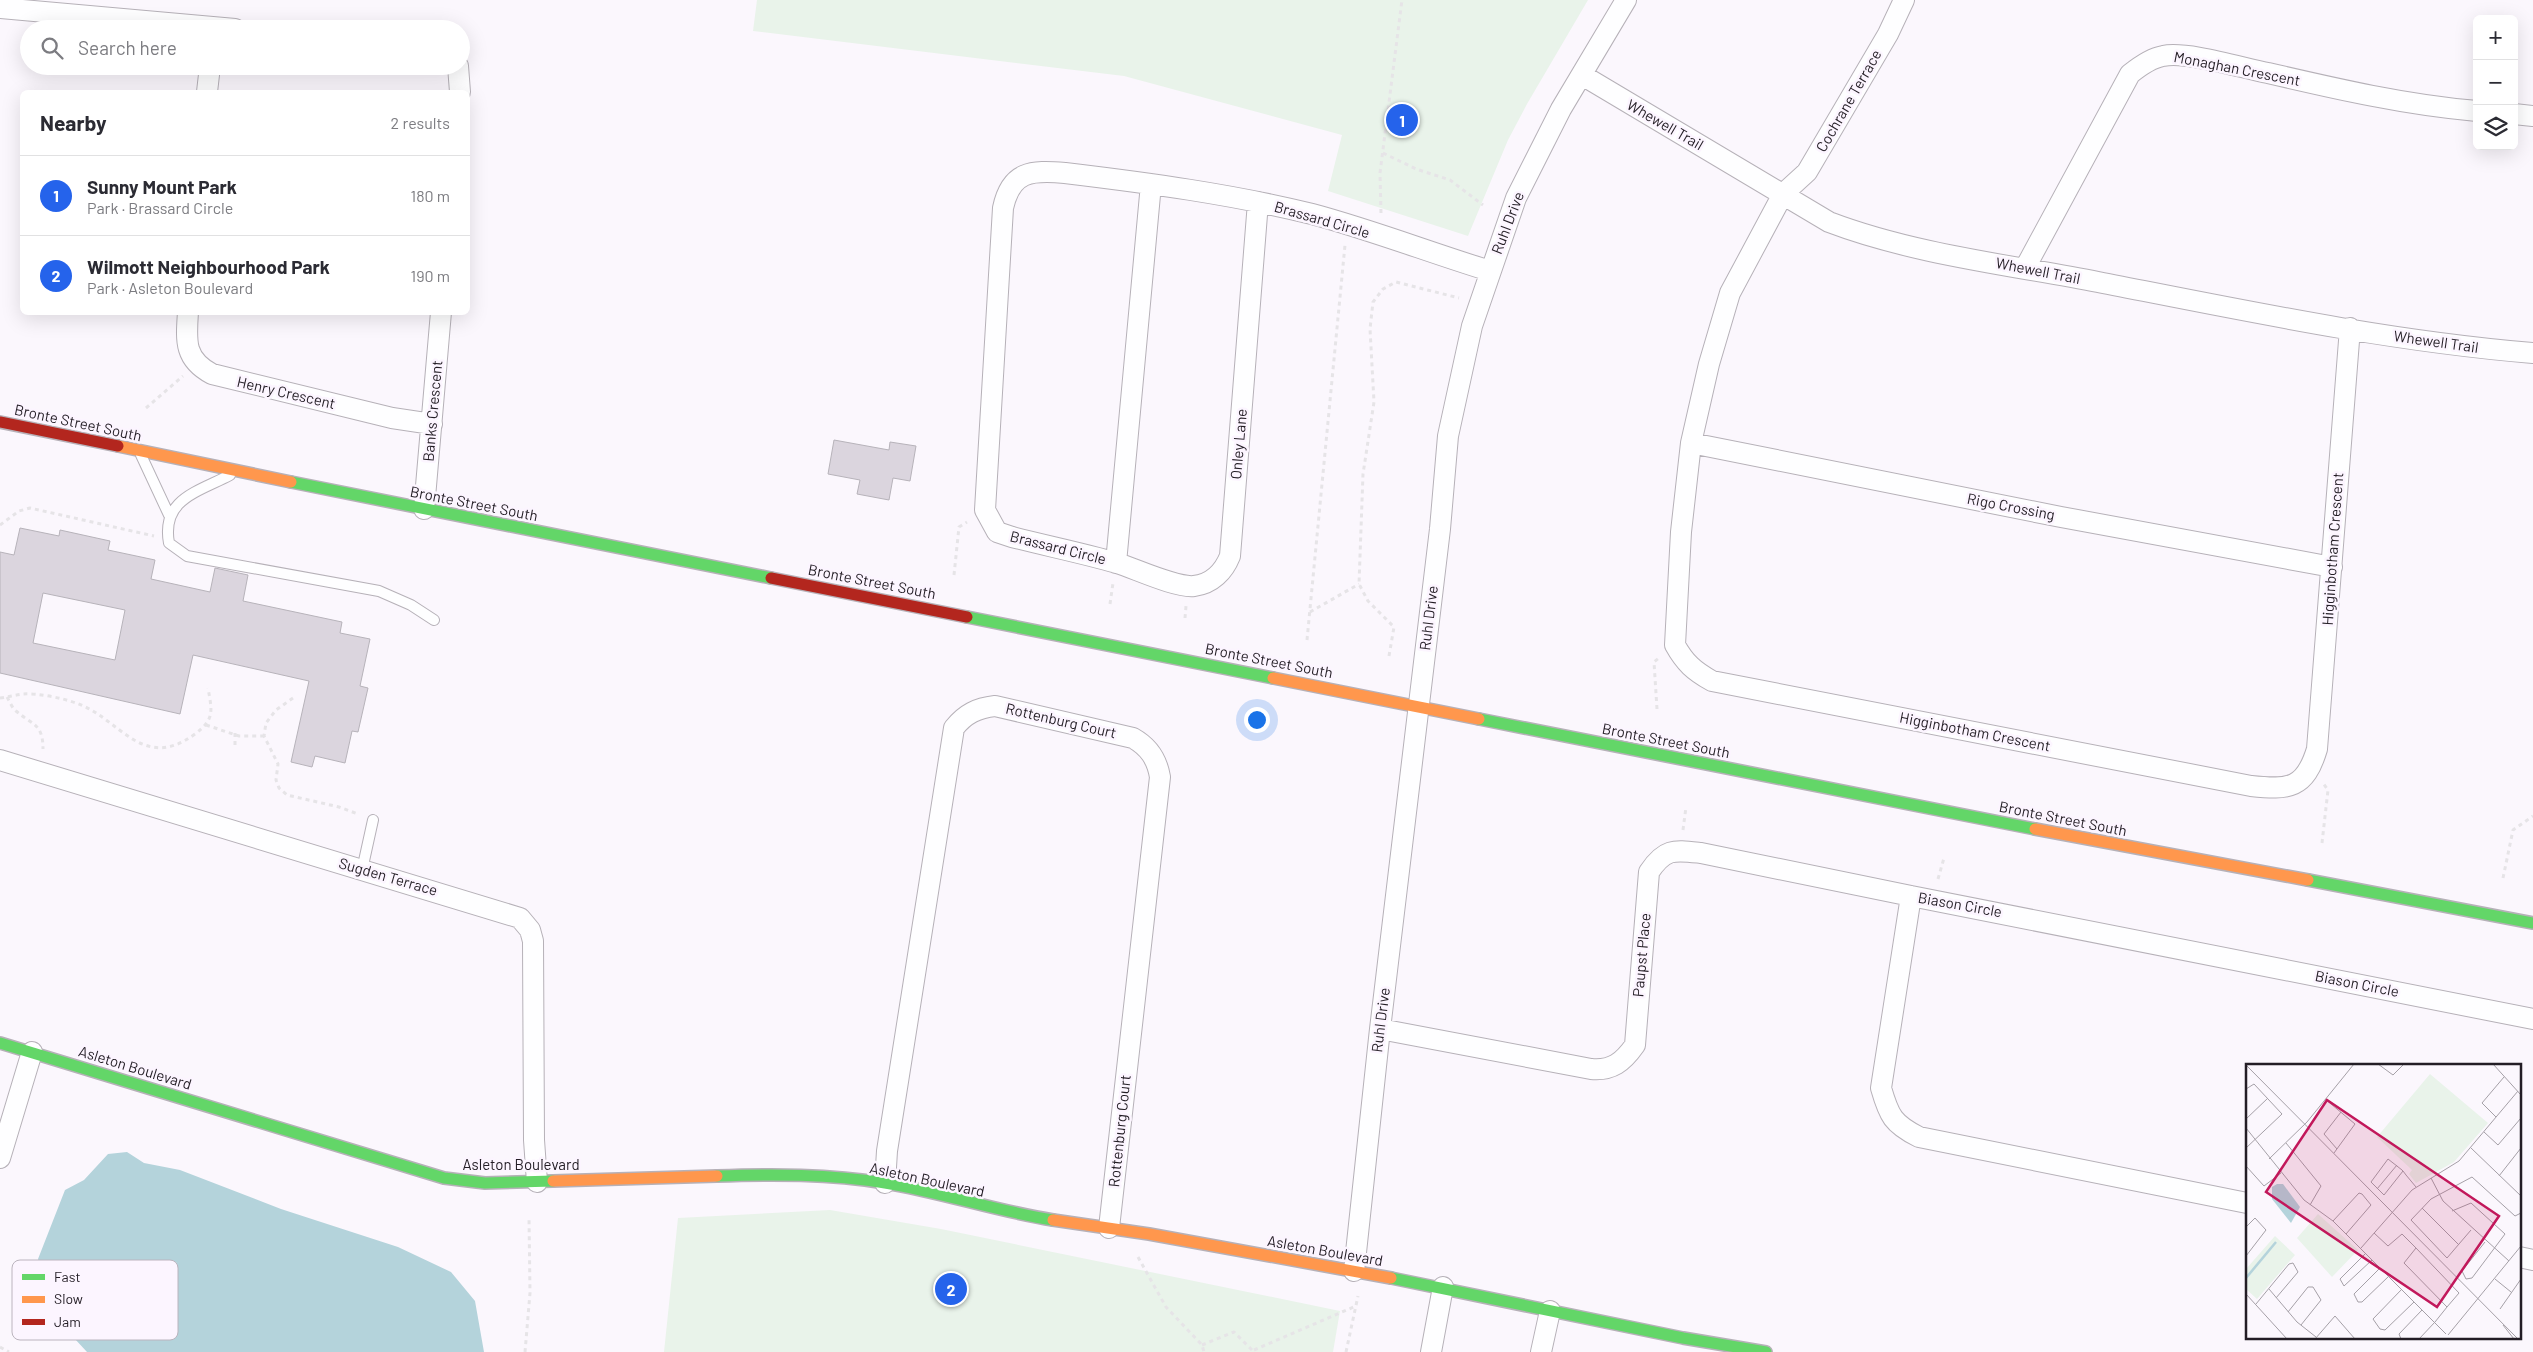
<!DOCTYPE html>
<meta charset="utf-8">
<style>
:root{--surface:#fff;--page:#f2f2f3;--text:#2b2b33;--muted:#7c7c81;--line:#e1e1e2;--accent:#2563eb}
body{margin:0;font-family:Barlow,sans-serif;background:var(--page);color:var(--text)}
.controls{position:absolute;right:15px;top:15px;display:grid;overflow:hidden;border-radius:8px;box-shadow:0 5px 20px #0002}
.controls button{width:45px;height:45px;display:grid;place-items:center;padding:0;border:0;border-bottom:1px solid var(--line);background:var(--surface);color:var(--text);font:25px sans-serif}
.you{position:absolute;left:1256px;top:719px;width:18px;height:18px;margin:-12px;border:4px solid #fff;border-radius:50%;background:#1a73e8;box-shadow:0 0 0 8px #1a73e833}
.badge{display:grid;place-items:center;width:32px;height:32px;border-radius:50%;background:var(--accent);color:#fff;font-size:16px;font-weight:700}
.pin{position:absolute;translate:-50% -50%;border:2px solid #fff;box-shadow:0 1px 5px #0006}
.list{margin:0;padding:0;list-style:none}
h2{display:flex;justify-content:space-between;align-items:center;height:65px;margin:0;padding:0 20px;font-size:21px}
h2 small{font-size:16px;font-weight:400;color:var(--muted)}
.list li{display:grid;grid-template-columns:32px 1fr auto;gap:15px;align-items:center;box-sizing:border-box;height:80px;padding:0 20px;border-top:1px solid var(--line)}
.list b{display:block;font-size:19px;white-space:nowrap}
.list p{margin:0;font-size:16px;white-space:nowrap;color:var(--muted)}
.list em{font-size:16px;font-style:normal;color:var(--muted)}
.icon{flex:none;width:28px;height:28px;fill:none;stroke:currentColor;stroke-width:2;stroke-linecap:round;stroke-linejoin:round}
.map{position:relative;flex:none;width:2533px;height:1352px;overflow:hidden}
.search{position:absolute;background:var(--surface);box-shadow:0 5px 20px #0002;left:20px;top:20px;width:450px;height:55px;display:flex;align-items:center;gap:12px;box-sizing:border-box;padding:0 18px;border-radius:28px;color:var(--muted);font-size:19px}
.panel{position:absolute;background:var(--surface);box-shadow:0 5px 20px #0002;left:20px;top:90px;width:450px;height:225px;border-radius:8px}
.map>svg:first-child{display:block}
.green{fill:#e9f3ea}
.water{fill:#b4d3db}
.building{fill:#dbd5de;stroke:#b7b3ba;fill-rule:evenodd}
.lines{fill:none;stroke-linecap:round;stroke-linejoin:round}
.lane-casing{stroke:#b6b1b8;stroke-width:12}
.street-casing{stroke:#b6b1b8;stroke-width:22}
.fast-casing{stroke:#b6b1b8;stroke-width:14}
.slow-casing{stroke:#b6b1b8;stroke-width:14}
.jam-casing{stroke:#b6b1b8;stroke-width:14}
.path{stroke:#e6e4e7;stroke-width:3;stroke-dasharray:4 4;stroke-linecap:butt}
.lane{stroke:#fefeff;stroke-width:10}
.street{stroke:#fefeff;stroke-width:20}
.fast{stroke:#63d668;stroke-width:11}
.slow{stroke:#ff974d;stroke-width:11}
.jam{stroke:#b3261e;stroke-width:11}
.labels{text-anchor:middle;stroke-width:5;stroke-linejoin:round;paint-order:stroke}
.street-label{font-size:15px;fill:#231d25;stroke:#fcf5ff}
.inset-river{fill:none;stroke:#b4d3db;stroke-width:2.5}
.inset-road{fill:none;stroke:#a5a0a7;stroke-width:1}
.view{fill:#c2185b;fill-opacity:0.15;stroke:#c2185b;stroke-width:2.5}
.inset-edge{fill:none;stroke:#231d25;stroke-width:2.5}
.key{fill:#fcf5ff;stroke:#bbb4be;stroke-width:1}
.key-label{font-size:14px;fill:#231d25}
</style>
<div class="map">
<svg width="2533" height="1352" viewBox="0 0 2533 1352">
<rect width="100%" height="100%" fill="#fbf7fd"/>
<path class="green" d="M 757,0 L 1588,0 L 1527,104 L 1508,140 L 1468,236 L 1328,191 L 1342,135 L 1124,76 L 753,31 Z
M 830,1210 L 941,1229 L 1340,1311 L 1333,1352 L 664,1352 L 678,1218 Z"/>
<path class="water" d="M 127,1152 L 144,1163 L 180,1170 L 281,1209 L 398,1247 L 451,1272 L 475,1301 L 484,1352 L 87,1352 L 62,1325 L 38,1259 L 65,1190 L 84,1180 L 108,1154 Z"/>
<path class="building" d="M 834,440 L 889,450 L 890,442 L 916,446 L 910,481 L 893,478 L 889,500 L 857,494 L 860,480 L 828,474 Z
M 20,528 L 59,536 L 60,530 L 110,541 L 108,550 L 155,560 L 151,579 L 210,592 L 215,568 L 248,575 L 243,601 L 342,622 L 340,633 L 370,639 L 360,686 L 368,688 L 358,732 L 352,731 L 345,763 L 315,756 L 312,767 L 291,762 L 309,681 L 193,655 L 180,714 L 0,673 L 0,552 L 14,555 ZM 43,593 L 125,610 L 115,660 L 33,643 Z"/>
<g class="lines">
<defs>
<path id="lane" d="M 141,455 L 169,515
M 230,475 C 198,492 161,499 169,543 L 187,556 L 379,591 L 411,605 L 434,620
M 362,870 L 373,820"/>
<path id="street" d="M 1904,0 L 1888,34 L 1807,172 L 1783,194 L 1730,293 L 1709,364 L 1691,443 L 1681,532 L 1675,645 C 1685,663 1694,671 1712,681 L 2251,786 C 2289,790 2305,789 2317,749 L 2350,328
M 0,8 L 235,29
M 458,66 L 460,92
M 1582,75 L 1829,222 C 1913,254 2010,265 2098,282 C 2242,310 2387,341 2533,353
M 207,92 L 210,66
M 2514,114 L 2533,116
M 1258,202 L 1230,556 C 1224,571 1212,584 1194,586 C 1176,588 1136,569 1117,563 C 1082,553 1047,546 1012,537 L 997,532 L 985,510 L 1003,208 C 1011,171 1031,170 1065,173 C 1148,183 1231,194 1312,214 C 1372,230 1431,253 1490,271
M 2025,268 L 2130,74 C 2140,66 2151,58 2163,56 C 2187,51 2242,68 2268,73 C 2337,89 2406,105 2477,111
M 188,312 C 186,341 184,359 212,374 L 392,418 L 432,424
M 1691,443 L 2061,517 L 2332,567
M 424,509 L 441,312
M 1116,563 L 1151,184
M 0,760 L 520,918 L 530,930 L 533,941 L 534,1140 L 537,1182
M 1380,1029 L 1591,1069 C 1612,1071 1623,1062 1635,1045 L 1649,872 C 1665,848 1674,850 1701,853 L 1911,896
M 0,1158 L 32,1052
M 885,1183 L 887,1151 L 954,728 C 965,714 977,708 995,706 L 1133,738 C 1149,747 1157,759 1160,777 L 1109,1228
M 2247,1203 L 1919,1137 C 1893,1124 1889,1116 1881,1088 L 1911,896 L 2533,1019
M 2519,1257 L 2533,1260
M 1354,1271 L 1380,1029 L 1440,529 L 1448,436 L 1472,326 L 1516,198 L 1561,109 L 1626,0
M 1431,1352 L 1443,1287
M 1541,1352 L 1550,1311"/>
<path id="fast" d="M 291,482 L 771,578
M 967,617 L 1273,678
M 1479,719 L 2035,829
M 2308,880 L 2533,923
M 0,1043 L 444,1178 L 485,1183 L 553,1181
M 717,1176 C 773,1174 829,1174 885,1183 C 941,1192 996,1211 1053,1220
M 1391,1278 L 1683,1338 L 1766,1352"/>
<path id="slow" d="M 118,446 L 291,482
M 1273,678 L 1479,719
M 2035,829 L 2308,880
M 553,1181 L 717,1176
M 1053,1220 L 1149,1234 L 1391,1278"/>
<path id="jam" d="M 0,422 L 118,446
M 771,578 L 967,617"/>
</defs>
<use href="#lane" class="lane-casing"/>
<use href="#street" class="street-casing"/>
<use href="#fast" class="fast-casing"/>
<use href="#slow" class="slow-casing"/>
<use href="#jam" class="jam-casing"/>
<path class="path" d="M 1383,153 L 1416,169 L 1450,180 L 1483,205
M 1381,213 L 1380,173 L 1402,0
M 146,408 L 183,376
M 0,525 L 19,511 L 30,508 L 154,536
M 954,575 L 959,527 L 967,522
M 1110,604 L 1113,583
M 1310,612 L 1359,584
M 1185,618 L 1186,606
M 1307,640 L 1345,245
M 1389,656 L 1394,627 L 1368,601 L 1359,584 L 1363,474 L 1374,402 L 1370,329 L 1373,302 L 1383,289 L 1396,282 L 1459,298
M 7,697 C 10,702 12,708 16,711 C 32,725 43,723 43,749
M 0,698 C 8,697 15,695 23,694 C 38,693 62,698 76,703 C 120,718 142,773 195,734 C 215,719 212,711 208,688
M 293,698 L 276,710 L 266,723 L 264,736 L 278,764 L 276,780 L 279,788 L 287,795 L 339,807 L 358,814
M 1657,709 L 1654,662 L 1659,658
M 206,725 L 239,736 L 264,736
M 235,733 L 235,745
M 1683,830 L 1686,807
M 2322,843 L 2328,790 L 2323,783
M 2503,878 L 2513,830 L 2533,816
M 1938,879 L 1944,858
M 1138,1257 L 1166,1307 L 1202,1345 L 1204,1352
M 1202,1345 L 1234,1332 L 1254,1352
M 0,1347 L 9,1352
M 1254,1350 L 1356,1306
M 525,1352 L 530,1293 L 529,1218
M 1346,1352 L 1358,1296"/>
<use href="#lane" class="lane"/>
<use href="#street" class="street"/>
<use href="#fast" class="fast"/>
<use href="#slow" class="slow"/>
<use href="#jam" class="jam"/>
</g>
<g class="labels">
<g class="street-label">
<text transform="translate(2237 69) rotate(11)" y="5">Monaghan Crescent</text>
<text transform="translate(1849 101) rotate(-60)" y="5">Cochrane Terrace</text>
<text transform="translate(1665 125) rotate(30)" y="5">Whewell Trail</text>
<text transform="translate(1322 220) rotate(16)" y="5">Brassard Circle</text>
<text transform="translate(1508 223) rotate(-69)" y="5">Ruhl Drive</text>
<text transform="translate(2038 271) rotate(11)" y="5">Whewell Trail</text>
<text transform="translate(2436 342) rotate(8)" y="5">Whewell Trail</text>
<text transform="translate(286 393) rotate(13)" y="5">Henry Crescent</text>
<text transform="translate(433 411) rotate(-85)" y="5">Banks Crescent</text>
<text transform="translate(78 423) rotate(12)" y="5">Bronte Street South</text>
<text transform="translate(1239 444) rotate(-85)" y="5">Onley Lane</text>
<text transform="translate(474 504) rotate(11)" y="5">Bronte Street South</text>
<text transform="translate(2011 507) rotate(11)" y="5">Rigo Crossing</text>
<text transform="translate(1058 548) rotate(14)" y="5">Brassard Circle</text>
<text transform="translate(2333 549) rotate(-86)" y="5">Higginbotham Crescent</text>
<text transform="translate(872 582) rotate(11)" y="5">Bronte Street South</text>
<text transform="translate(1429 618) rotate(-83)" y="5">Ruhl Drive</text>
<text transform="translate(1269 661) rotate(11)" y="5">Bronte Street South</text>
<text transform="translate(1061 721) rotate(13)" y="5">Rottenburg Court</text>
<text transform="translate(1975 732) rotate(11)" y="5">Higginbotham Crescent</text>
<text transform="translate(1666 741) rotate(11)" y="5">Bronte Street South</text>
<text transform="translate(2063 819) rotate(11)" y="5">Bronte Street South</text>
<text transform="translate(388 877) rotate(16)" y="5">Sugden Terrace</text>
<text transform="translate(1960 905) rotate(10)" y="5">Biason Circle</text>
<text transform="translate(1642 955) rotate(-85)" y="5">Paupst Place</text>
<text transform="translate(2357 984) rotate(11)" y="5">Biason Circle</text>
<text transform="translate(1381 1020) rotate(-83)" y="5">Ruhl Drive</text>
<text transform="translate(135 1068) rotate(17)" y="5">Asleton Boulevard</text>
<text transform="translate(1120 1131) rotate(-84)" y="5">Rottenburg Court</text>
<text x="521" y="1170">Asleton Boulevard</text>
<text transform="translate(927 1180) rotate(12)" y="5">Asleton Boulevard</text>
<text transform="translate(1325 1251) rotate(10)" y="5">Asleton Boulevard</text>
</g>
</g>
<g transform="translate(2246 1064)">
<rect width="275" height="275" fill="#fbf7fd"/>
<path d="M 184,10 L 242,59 L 208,98 L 170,119 L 163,110 L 166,106 L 131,73 ZM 72,150 L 112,186 L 86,213 L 51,174 ZM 29,172 L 49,191 L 11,235 L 0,225 L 0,205 Z" fill="#e9f3ea"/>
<path d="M 31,120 L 37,120 L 54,143 L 45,159 L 26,135 L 26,123 Z" fill="#b4d3db"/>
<path class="inset-river" d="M 0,214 L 30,178"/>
<path class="inset-road" d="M 132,0 L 147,11 L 158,0M 247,0 L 275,31M 0,1 L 272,275M 0,25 L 8,20 L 36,50 L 0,84M 79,35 L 109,60 L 88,89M 250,53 L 236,39 L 258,13M 0,55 L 22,34M 0,64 L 58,136 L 87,157 L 200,270M 238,68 L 252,81 L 275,54M 40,79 L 75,122 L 64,141M 225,84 L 275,132M 91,85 L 78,70 L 95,48M 23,95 L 61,58 L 108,0M 0,102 L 18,122 L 35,109M 157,107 L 138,131 L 125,118 L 142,95 L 156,106 L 157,107 L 160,111 L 170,123M 253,112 L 275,84M 185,114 L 197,137 L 263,197M 131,125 L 151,101M 176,144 L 213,181M 206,147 L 225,139 L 259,170 L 226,214 L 220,215 L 216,207 L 239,178M 87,157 L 113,129 L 116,130 L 125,141 L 100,170M 0,163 L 9,154 L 20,166 L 0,192M 225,166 L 201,194 L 165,156 L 185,135 L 226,113 L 269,152 L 275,149M 128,169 L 142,182 L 156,170 L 170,184M 115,184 L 166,126 L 213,97 L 272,27M 120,189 L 94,215 L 98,222 L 126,196M 134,204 L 108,230 L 112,238 L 116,238 L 143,212M 249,215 L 265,228M 23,225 L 51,258 L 70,273M 156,225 L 127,255 L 134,265 L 139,266 L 168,238M 0,230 L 41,275M 10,240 L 43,200 L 47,199 L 52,208 L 30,234M 254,245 L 275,215M 42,248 L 62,223 L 67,223 L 75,236 L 55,261M 257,261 L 268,275M 202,271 L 275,182M 69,275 L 89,252 L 109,275M 155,275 L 153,270 L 176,246M 173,275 L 189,258 L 201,243 L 213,229 L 170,184 L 158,199 L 201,243"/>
<path class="view" d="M 81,36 L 253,152 L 191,243 L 20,128 Z"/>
<rect width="275" height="275" class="inset-edge"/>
</g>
<rect x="12" y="1260" width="166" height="80" rx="8" class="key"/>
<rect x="22" y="1274" width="23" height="6" fill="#63d668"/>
<rect x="22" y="1296" width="23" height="7" fill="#ff974d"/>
<rect x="22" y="1319" width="23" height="6" fill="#b3261e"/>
<g class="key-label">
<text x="54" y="1282">Fast</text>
<text x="54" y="1304">Slow</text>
<text x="54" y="1327">Jam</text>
</g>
</svg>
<div class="controls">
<button>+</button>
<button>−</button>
<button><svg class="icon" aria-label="layers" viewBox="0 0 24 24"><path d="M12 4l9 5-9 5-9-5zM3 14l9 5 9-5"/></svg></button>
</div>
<div class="you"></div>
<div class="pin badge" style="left:1402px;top:120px">1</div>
<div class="pin badge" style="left:951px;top:1289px">2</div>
<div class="search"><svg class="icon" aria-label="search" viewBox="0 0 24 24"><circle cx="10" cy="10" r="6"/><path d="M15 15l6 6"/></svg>Search here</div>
<section class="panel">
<h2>Nearby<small>2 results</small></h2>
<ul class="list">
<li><span class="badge">1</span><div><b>Sunny Mount Park</b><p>Park · Brassard Circle</p></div><em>180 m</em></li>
<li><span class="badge">2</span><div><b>Wilmott Neighbourhood Park</b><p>Park · Asleton Boulevard</p></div><em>190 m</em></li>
</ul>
</section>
</div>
